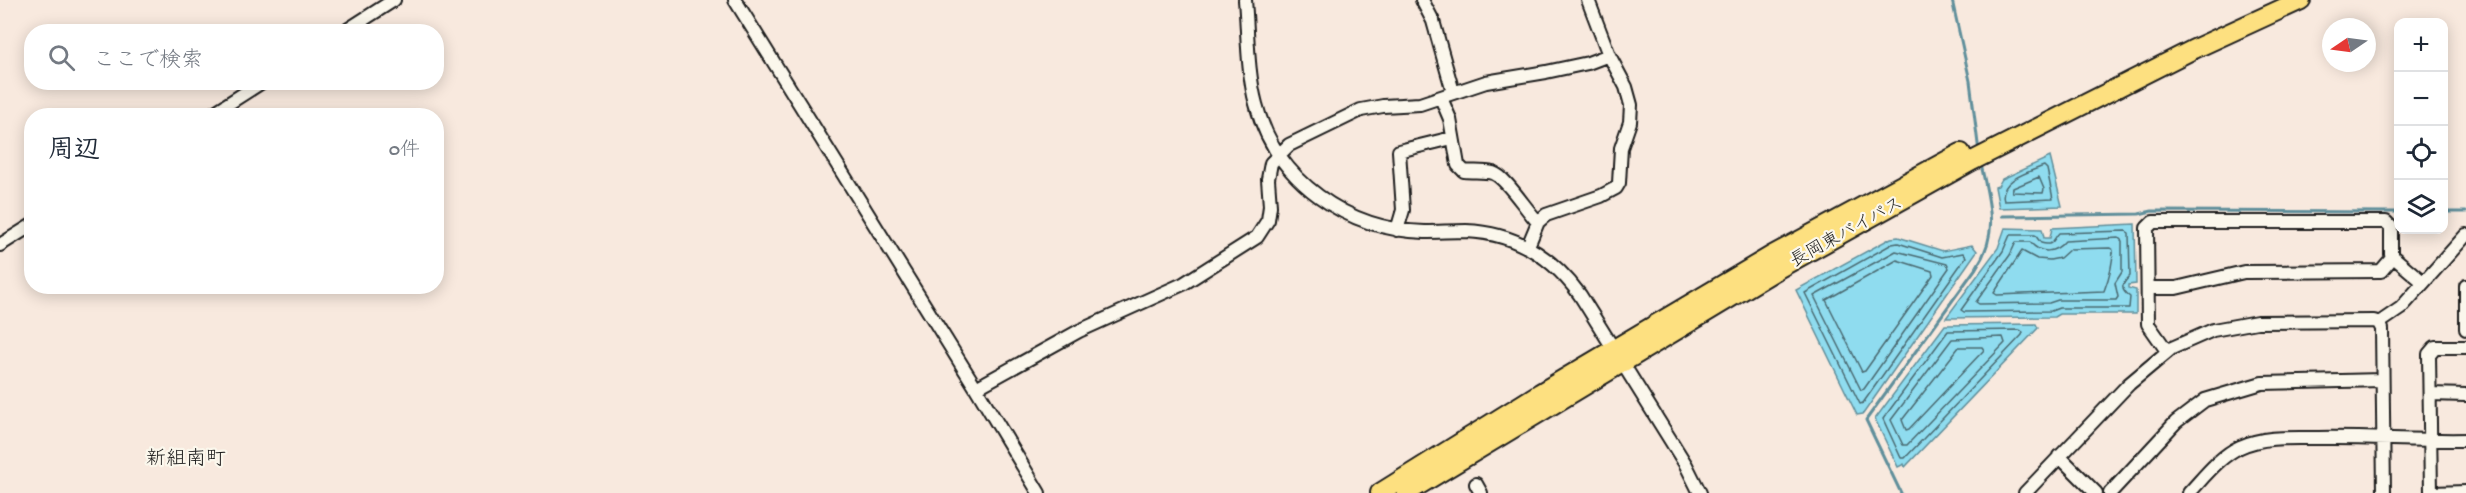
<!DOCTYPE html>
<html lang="ja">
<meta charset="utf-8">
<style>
:root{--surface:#fff;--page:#f6f6f7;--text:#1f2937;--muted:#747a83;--line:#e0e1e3}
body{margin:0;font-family:"Gochi Hand","Klee One",sans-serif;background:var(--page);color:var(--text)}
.controls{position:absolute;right:18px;top:18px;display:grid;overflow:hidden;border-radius:12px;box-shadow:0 3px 15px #0003}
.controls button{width:54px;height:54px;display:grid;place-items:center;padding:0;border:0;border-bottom:2px solid var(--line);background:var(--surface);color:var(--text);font:30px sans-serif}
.compass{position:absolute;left:2322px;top:18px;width:54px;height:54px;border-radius:50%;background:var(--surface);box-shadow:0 3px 15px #0003;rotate:257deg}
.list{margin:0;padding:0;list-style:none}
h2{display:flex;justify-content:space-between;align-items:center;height:78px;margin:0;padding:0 24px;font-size:26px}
h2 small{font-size:20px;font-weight:400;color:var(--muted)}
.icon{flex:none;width:33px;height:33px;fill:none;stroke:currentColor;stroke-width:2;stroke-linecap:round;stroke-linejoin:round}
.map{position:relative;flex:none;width:2466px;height:493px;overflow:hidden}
.search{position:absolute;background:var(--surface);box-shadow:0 3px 15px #0003;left:24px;top:24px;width:420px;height:66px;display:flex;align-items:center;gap:15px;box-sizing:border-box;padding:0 21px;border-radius:24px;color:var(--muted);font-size:22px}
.panel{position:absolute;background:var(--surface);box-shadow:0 3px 15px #0003;left:24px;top:108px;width:420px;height:186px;border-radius:24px}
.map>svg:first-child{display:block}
.water{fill:#8fdcef;stroke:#618f9b;stroke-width:1.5}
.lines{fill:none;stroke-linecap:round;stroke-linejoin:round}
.shore{stroke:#4a6970;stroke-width:1.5}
.stream{stroke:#618f9b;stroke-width:3}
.minor-casing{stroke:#1c1c1c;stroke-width:16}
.highway-casing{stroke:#1c1c1c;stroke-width:22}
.minor{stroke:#fbf7ec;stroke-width:12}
.highway{stroke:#fde080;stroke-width:18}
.labels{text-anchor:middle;stroke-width:4.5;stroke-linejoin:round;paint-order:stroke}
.street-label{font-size:18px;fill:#1c1c1c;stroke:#fbf7ec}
.neighbourhood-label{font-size:20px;fill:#1c1c1c;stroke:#fbf7ec}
</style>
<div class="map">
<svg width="2466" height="493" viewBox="0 0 2466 493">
<rect width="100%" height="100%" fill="#f8e9de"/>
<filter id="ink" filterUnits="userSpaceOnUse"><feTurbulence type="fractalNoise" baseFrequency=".0167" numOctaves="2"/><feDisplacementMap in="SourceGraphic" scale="12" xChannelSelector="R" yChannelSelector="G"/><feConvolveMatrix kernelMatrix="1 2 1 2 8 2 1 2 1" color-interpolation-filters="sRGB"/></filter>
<g filter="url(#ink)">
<path class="water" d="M 2050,157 L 2062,206 L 1999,208 L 1995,187 L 1998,186 L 2002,179 Z
M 2135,224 L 2136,284 L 2128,285 L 2128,288 L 2136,290 L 2136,314 L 2059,314 L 2054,317 L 1946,318 L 1998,248 L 2005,228 L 2042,229 L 2044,238 L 2050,238 L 2052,228 Z
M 1898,237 L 1943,251 L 1972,245 L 1977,251 L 1863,414 L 1857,415 L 1796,290 L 1891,238 Z
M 2036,324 L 2038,328 L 1905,467 L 1904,464 L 1898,467 L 1875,419 L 1945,325 Z"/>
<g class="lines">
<path class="shore" d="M 2044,166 L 2047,169 L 2053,199 L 2004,201 C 1998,180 2028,172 2044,166 Z
M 2039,177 L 2044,189 L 2043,193 L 2012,192 L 2013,188 Z
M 2126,231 L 2129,233 L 2130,276 C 2122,284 2119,289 2130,297 L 2129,308 L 2059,308 L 2051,311 L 1964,312 L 1961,310 L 2003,251 L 2010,235 L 2035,235 L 2041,243 C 2054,247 2053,239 2059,233 Z
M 2119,238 L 2122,241 L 2122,272 L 2115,283 L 2118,297 L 2116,300 L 2058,300 L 2049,303 L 1979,304 L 1976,302 L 2010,255 L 2016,242 L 2030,242 C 2041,255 2055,253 2065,241 Z
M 1898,243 L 1942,257 L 1963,253 L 1966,257 L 1863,403 L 1860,404 L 1805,293 L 1892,244 Z
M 2110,248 L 2113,250 C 2113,265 2109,278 2104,291 L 1997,295 L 1994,293 L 2022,251 L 2037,259 L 2050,260 L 2060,258 L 2070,249 Z
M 1896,251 L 1947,264 L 1949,268 L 1864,389 L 1861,390 L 1814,296 Z
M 1897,260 L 1932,271 L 1933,275 L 1865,371 L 1862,372 L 1826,300 Z
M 2020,330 L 2023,332 L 2022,335 L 1905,458 L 1901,458 L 1883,419 L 1948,331 Z
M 2003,337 L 2005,343 L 1907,445 L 1903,445 L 1891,420 L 1952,339 Z
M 1959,347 L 1982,347 L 1984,350 L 1909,429 L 1906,430 L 1902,420 Z"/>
<path class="stream" d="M 1952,0 L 1970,81 L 1979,152
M 2444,212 L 2466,212
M 2002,216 L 2139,214 L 2152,211 L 2398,212
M 1901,493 L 1866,420 L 1976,268 C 2000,232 1989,203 1981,164"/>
<defs>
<path id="minor" d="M 735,0 L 976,388 L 1039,493
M 1245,0 C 1248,34 1247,71 1256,104 C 1276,181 1347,230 1425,232 C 1438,232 1452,231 1466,231 C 1515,233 1552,256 1580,295 L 1686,465 L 1700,493
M 1422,0 L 1433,21 L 1453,92
M 344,32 L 394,0
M 1441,98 L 1450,119 L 1458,165 L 1464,171 C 1473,172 1484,171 1493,173 C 1506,177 1526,210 1538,222
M 209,116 L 262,82
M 1397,230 L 1403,210 L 1399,151 L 1452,138
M 0,245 L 32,225
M 1528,246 L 1538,222 L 1546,215 L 1601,196 L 1616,188 L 1619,183 L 1621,148 L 1630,122 L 1631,105 L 1626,87 L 1609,55 L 1588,0
M 2466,286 L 2466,329
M 2148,288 L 2176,288 L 2244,272 L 2381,271 L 2393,257
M 2379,323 L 2401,308 L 2466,235
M 2167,351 L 2148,324 L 2147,228 L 2153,222 L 2386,222 L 2391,227 L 2391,255 L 2423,282
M 976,388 L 1079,331 L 1183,284 L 1257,237 L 1268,220 L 1270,206 L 1268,179 L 1271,163 L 1289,145 L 1361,110 L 1383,106 L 1420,104 L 1486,82 L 1546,72 L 1588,63 L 1609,55
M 2430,394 L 2466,395
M 2059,456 L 2096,493
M 1476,484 L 1481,493
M 2025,493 L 2129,384 L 2172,348 L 2213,330 L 2257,322 L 2374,321 L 2379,323 L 2382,329 L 2384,493
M 2110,493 L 2176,422 L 2205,400 L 2262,383 L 2382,380
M 2189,493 C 2204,477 2220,456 2240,447 C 2264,436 2292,438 2318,438 C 2367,437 2417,441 2466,440
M 2431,493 L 2429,354 L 2435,347 L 2466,347
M 2431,493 L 2466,492"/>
<path id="highway" d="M 1380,493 L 1540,393 L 1771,256 L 1961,153
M 1406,493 L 1778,269 L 1972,161 L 2192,50 L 2301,0"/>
</defs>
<use href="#minor" class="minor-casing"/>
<use href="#highway" class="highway-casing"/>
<use href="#minor" class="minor"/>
<use href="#highway" class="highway"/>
</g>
</g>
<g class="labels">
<g class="street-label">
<text transform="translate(1846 231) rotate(-29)" y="6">長岡東バイパス</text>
</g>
<g class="neighbourhood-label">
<text x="186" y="464">新組南町</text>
</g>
</g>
</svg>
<div class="controls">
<button>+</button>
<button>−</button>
<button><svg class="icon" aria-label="locate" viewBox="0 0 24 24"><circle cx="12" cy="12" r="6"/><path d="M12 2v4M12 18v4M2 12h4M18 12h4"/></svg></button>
<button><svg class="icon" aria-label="layers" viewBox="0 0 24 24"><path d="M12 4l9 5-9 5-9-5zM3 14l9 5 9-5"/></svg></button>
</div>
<svg class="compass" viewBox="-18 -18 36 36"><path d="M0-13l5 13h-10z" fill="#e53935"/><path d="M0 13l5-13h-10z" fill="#747a83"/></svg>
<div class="search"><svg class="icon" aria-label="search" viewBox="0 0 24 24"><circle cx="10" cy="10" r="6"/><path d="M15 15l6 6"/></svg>ここで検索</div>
<section class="panel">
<h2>周辺<small>0件</small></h2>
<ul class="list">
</ul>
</section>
</div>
